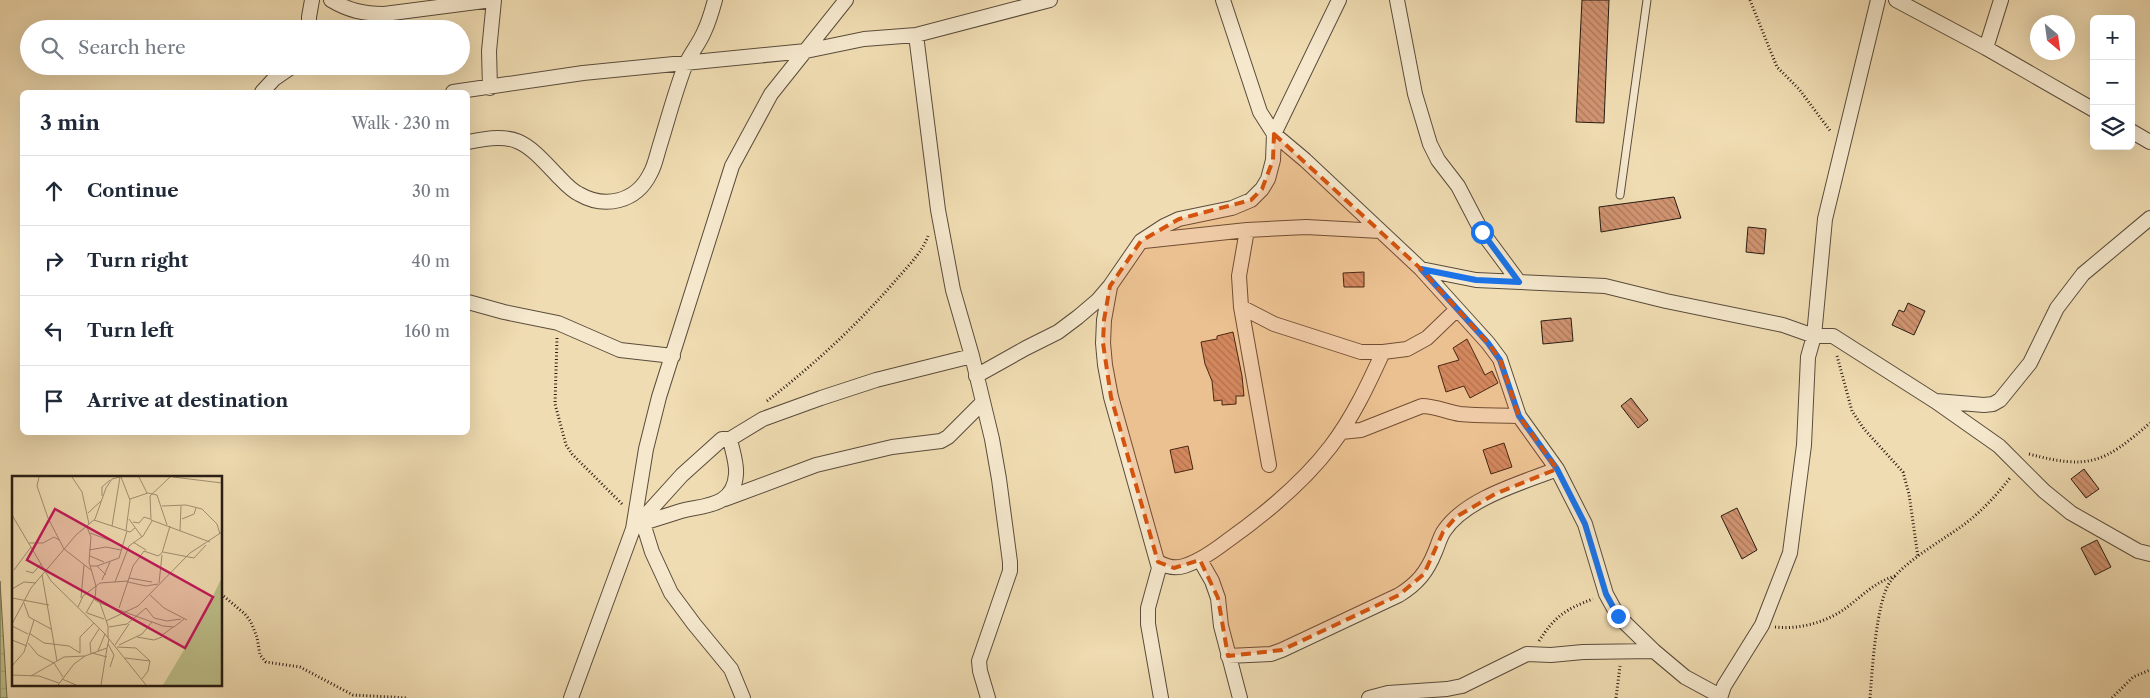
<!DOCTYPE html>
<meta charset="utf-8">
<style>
:root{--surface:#fff;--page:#f2f2f3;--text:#1f2937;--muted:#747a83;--line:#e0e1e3}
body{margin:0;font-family:"Libre Caslon Text",serif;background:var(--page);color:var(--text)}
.controls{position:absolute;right:15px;top:15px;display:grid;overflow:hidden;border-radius:8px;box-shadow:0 5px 20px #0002}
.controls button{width:45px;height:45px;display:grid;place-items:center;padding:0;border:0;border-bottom:1px solid var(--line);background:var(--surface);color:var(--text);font:25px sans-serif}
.compass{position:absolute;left:2030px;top:15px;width:45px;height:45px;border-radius:50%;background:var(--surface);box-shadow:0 5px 20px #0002;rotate:151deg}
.stop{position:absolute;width:15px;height:15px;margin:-11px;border:4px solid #1a73e8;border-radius:50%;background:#fff}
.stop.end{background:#1a73e8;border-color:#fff;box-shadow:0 1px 5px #0008}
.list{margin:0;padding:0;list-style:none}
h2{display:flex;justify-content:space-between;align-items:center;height:65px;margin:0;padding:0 20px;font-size:21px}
h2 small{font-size:16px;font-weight:400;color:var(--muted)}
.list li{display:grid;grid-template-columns:32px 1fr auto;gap:15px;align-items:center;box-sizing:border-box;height:70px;padding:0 20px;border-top:1px solid var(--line)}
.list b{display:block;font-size:19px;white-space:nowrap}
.list em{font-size:16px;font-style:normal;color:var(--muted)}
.icon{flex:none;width:28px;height:28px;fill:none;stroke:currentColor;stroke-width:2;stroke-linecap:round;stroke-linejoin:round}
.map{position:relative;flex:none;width:2150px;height:698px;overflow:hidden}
.search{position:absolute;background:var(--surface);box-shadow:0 5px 20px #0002;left:20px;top:20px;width:450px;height:55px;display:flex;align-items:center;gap:12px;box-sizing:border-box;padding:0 18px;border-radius:28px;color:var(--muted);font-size:19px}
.panel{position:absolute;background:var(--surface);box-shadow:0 5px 20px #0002;left:20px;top:90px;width:450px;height:345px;border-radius:8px}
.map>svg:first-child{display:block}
.wetland{fill:url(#wetland-marsh);stroke:#726e4e}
.building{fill:url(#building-back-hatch);stroke:#281c13}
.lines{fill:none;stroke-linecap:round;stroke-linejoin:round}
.lane-casing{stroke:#5a4c3b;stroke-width:9}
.street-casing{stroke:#5a4c3b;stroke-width:16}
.path{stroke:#281c13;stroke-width:3;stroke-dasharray:1 2.5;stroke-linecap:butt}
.lane{stroke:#f5e8cd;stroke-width:7}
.street{stroke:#f5e8cd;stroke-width:14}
.route{stroke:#1a73e8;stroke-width:6}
.marked{fill:#d5530d;fill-opacity:0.2;stroke:#d5530d;stroke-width:4;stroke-dasharray:10 6;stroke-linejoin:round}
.inset-road{fill:none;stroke:#a08f72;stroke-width:1}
.view{fill:#c2185b;fill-opacity:0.15;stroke:#c2185b;stroke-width:2.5}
.inset-edge{fill:none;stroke:#281c13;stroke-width:2.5}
</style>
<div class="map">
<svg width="2150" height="698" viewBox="0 0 2150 698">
<defs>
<pattern id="wetland-marsh" width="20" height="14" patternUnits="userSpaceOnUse" patternTransform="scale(1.25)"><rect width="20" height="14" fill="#bdbf8a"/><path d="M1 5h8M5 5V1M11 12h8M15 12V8" fill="none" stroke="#a2a476"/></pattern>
<pattern id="building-back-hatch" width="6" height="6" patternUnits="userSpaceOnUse" patternTransform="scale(1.25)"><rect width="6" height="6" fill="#d19471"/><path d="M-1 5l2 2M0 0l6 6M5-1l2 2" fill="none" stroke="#aa785c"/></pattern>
</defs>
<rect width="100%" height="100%" fill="#f0dcb2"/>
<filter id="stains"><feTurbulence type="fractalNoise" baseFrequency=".004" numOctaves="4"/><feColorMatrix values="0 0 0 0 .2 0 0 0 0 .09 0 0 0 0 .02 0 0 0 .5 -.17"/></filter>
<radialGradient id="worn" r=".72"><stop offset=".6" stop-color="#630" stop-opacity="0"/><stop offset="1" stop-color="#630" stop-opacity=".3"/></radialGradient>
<path class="wetland" d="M 0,581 L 7,698 L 0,698 Z"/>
<path class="building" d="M 1582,0 L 1609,0 L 1604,123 L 1576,122 Z
M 1674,197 L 1681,218 L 1601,232 L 1599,207 Z
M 1748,227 L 1766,229 L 1764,254 L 1746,252 Z
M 1364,272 L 1364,287 L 1344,287 L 1343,273 Z
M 1908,303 L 1925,311 L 1914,335 L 1892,325 L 1899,310 L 1904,312 Z
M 1571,318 L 1573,341 L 1543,344 L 1541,321 Z
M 1233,332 L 1242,376 L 1244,396 L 1236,396 L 1236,404 L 1222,405 L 1222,400 L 1214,401 L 1212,381 L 1205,364 L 1201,342 L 1217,339 L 1217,336 Z
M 1467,339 L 1485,375 L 1492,371 L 1498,383 L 1470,398 L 1464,386 L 1446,392 L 1438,366 L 1459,360 L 1453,348 Z
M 1631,398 L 1648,420 L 1638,428 L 1621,406 Z
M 1504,443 L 1512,467 L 1491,474 L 1483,450 Z
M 1188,446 L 1193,469 L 1175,473 L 1170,450 Z
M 2084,469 L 2099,489 L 2086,498 L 2071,479 Z
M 1737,508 L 1757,550 L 1742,559 L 1721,516 Z
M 2097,540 L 2111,567 L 2095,575 L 2081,548 Z"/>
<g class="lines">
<defs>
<path id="lane" d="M 1620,195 L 1647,0"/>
<path id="street" d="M 331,0 C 348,10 363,14 384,14 L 492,0
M 1223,0 L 1260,112 L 1274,134 L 1305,160 L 1421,269 L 1488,343 L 1500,359 L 1519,416 L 1557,469 L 1585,524 L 1606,594 L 1618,616 L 1654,651 L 1685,677 L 1720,696
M 1397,0 L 1415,94 L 1430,144 L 1438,160 L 1458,186 L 1482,232 L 1519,282
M 1896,0 L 1986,48 L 2094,110
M 309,29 L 309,17 L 312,0
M 916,35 L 938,210 L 953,290 L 972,356 L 992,439 L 999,479 L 1010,562 L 1010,571 L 979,661 L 980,671 L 988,698
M 1986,48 L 2001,0
M 490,88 L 489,51 L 494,0
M 262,92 L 274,79 L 293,66
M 453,92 L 583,73 L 806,51 L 864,39 L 916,35 L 1050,0
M 2131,131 L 2150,142
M 468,142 C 516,132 524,140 556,174 C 563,181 570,190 579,194 C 605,209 636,202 650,174 C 655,166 657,154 660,145 C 668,119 675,92 685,66 C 690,54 699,44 704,32 C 709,22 712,11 715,0
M 1247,230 L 1239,276 L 1241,307 L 1269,465
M 1144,241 L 1247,230 L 1306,227 L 1380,231
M 1421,269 L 1476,280 L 1605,286 L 1666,301 L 1783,325 L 1814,336 L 1833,336 L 1935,401 L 1999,446 L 2044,491 L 2071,513 L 2138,551 L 2150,554
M 1110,287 L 1104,320 L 1103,343 L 1105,365 L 1111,397 L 1159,568 L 1148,608 L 1148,624 L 1161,698
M 468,302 L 504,312 L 558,323 L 620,350 L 673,356
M 1241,307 L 1274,324 L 1361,352 L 1383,352 L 1407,349 L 1427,338 L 1453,313 L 1455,308
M 976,376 L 1026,348 L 1058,332 L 1078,317 L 1098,300 L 1110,286 L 1141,241 L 1164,226 L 1179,219 L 1232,208 L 1251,200 L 1262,189 L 1268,179 L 1273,160 L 1274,134 L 1339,0
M 1936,401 L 1984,405 L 1993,404 L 2000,400 L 2030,363 L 2057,308 L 2083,274 L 2150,218
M 1341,432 L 1361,430 L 1422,406 C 1435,406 1447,412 1460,414 C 1480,416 1500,415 1519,416
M 725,499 L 816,465 L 892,447 L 941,441 L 948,437 L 983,402
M 642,518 L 643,523 C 656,519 668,515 681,511 C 704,505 734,507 736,474 C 737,463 732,450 730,439
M 643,523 L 652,552 L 671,593 L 694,624 L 731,669 L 743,698
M 635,527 L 682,475 L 722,439 L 730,439 L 763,419 L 821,398 L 876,380 L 972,356
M 1200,560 L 1212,581 L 1218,598 L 1221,626 L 1240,698
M 1158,562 C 1167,567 1175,569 1184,566 C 1200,561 1214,551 1227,541 C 1265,514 1303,483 1331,446 C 1353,417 1368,385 1383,352
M 1228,656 L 1271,654 L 1282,650 L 1399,595 C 1417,584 1427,572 1435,552 C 1438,545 1440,537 1444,531 C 1466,498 1522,483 1557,469
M 571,698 L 633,529 L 646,449 L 659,397 L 732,166 L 771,94 L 846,0
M 1369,698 L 1388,693 L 1447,689 L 1462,686 L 1527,654 L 1551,655 L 1583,652 L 1654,651
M 1720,698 L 1724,686 L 1762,625 L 1790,553 L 1804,445 L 1808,357 L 1814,336 L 1825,219 L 1878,0"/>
</defs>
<use href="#lane" class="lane-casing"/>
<use href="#street" class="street-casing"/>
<path class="path" d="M 1750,0 L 1777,67 L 1799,89 L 1831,132
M 557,338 L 555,404 L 566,445 L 572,454 L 623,505
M 1837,356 L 1852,411 L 1864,429 L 1903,472 L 1909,494 L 1918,557
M 767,401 C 815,364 857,325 896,280 C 907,267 922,253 928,236
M 2029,454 C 2089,470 2104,463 2150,423
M 221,594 L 245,614 L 251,622 L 257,637 L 260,655 L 266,662 L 300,667 L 353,695 L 408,698
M 1775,627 C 1799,630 1827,622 1846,608 C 1862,596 1875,582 1895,576
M 1539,641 C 1555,616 1566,609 1593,599
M 1616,698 L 1620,666
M 1870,698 C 1872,673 1876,602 1890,582 C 1904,562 1941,541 1962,526 C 1980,513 1996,496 2010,478
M 2112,698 L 2133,677 L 2150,670"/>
<use href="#lane" class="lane"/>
<use href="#street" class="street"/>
</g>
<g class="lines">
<path class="route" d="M 1482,232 L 1519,282 L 1476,280 L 1421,269 L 1488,343 L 1500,360 L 1519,416 L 1557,469 L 1585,524 L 1606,594 L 1618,616"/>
</g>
<path class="marked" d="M 1274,134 L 1421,269 L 1488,343 L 1500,359 L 1519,416 L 1557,469 L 1495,494 L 1456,517 L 1443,532 L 1424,574 L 1399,595 L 1282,650 L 1228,656 L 1218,598 L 1200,560 L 1174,568 L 1158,562 L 1111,397 L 1103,343 L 1104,320 L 1110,286 L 1141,241 L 1179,219 L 1251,200 L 1262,189 L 1273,160 Z"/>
<g transform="translate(12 476)">
<rect width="210" height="210" fill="#f0dcb2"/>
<path d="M 210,101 L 210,209 L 151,209 L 187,149 Z" fill="#bdbf8a"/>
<path class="inset-road" d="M 27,1 L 25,10 L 36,42 L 52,73 L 79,94M 60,1 L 70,16 L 77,48M 109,1 L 118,24 L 114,54M 127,1 L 135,17M 158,1 L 138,20 L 139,44 L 198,66M 161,1 L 210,7M 90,20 L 90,11 L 98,4M 118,23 L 136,17 L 145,19 L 155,49M 150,30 L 174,29 L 190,33 L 205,48 L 208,58M 76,37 L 89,25M 0,39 L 39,105 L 93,158 L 134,209M 117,43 L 130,61M 170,43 L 182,38 L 184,32M 82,44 L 118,56 L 123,52M 121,46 L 127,47 L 132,41 L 138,43M 100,50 L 108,1M 75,51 L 79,61 L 77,86 L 84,110 L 83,124 L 88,127 L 96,150 L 96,162M 168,55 L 169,30M 78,57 L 110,69M 121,66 L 134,74M 17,67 L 31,67 L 42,61 L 47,64M 77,74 L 94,71 L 109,74M 151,76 L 182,82 L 194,69M 78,80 L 92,86M 107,82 L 115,55M 78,90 L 85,90 L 94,99M 85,90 L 107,82M 2,94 L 19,71M 14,95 L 21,97 L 29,88M 30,99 L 45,185M 117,102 L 140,106M 90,104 L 98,86M 103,106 L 117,70 L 131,60 L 140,45M 116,106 L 134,110 L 146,108M 147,107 L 150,79M 0,113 L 12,106 L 24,107M 138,119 L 152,132 L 175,144M 0,122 L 37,129M 69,122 L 72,89M 12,127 L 17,141 L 39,153M 88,127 L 151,150 L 162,151 L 172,143M 66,131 L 71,120 L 88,107 L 116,105M 107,132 L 121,90 L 132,75 L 146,80 L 150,77 L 158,50M 74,137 L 82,123M 75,137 L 92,143M 94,145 L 126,130 L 178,77 L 210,56M 0,148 L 19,112 L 64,59 L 83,43 L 94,12 L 100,3 L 108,1M 0,150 L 16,158M 97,151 L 115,148 L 134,132 L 142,142 L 155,145 L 169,143M 136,152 L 160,165M 17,157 L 32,167 L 57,170 L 68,177M 149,160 L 161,151M 125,161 L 142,164 L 150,161M 0,164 L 15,170M 16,167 L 26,179 L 42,187 L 51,201M 96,168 L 102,179 L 98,191M 103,169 L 117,148M 107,169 L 130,158 L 140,146M 105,171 L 124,172 L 138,185 L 136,195 L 130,203M 86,175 L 93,158M 68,177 L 68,161 L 82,147M 80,177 L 95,181M 79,178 L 78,167 L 87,153M 113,182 L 138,185M 0,190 L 12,176 L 22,144M 0,199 L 27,200 L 47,207M 19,200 L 52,181 L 73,180M 50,203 L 64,209M 46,209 L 62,188 L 73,180 L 95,172 L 97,163M 89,209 L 95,172"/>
<path class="view" d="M 43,33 L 201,121 L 173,172 L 15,84 Z"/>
<rect width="210" height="210" class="inset-edge"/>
</g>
<rect width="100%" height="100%" filter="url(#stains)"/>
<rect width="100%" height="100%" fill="url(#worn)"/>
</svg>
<div class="controls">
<button>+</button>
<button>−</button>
<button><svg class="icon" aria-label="layers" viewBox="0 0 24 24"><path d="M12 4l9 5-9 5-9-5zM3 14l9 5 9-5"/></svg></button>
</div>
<svg class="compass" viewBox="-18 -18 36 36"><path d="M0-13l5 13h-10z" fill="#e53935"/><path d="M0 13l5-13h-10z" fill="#747a83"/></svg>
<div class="stop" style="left:1482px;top:232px"></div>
<div class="stop end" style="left:1618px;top:616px"></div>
<div class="search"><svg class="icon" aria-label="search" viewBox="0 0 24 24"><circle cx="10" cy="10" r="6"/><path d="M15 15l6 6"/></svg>Search here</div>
<section class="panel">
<h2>3 min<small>Walk · 230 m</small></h2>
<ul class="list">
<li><svg class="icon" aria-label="ahead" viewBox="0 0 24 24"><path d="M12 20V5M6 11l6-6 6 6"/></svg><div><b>Continue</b></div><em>30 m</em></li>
<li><svg class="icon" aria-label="right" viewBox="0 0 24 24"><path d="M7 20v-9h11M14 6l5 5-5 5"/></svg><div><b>Turn right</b></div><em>40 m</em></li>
<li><svg class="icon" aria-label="left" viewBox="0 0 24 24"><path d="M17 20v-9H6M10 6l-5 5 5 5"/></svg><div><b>Turn left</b></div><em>160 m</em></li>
<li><svg class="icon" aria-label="arrive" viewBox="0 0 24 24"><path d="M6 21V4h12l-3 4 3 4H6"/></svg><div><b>Arrive at destination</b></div></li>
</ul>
</section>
</div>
